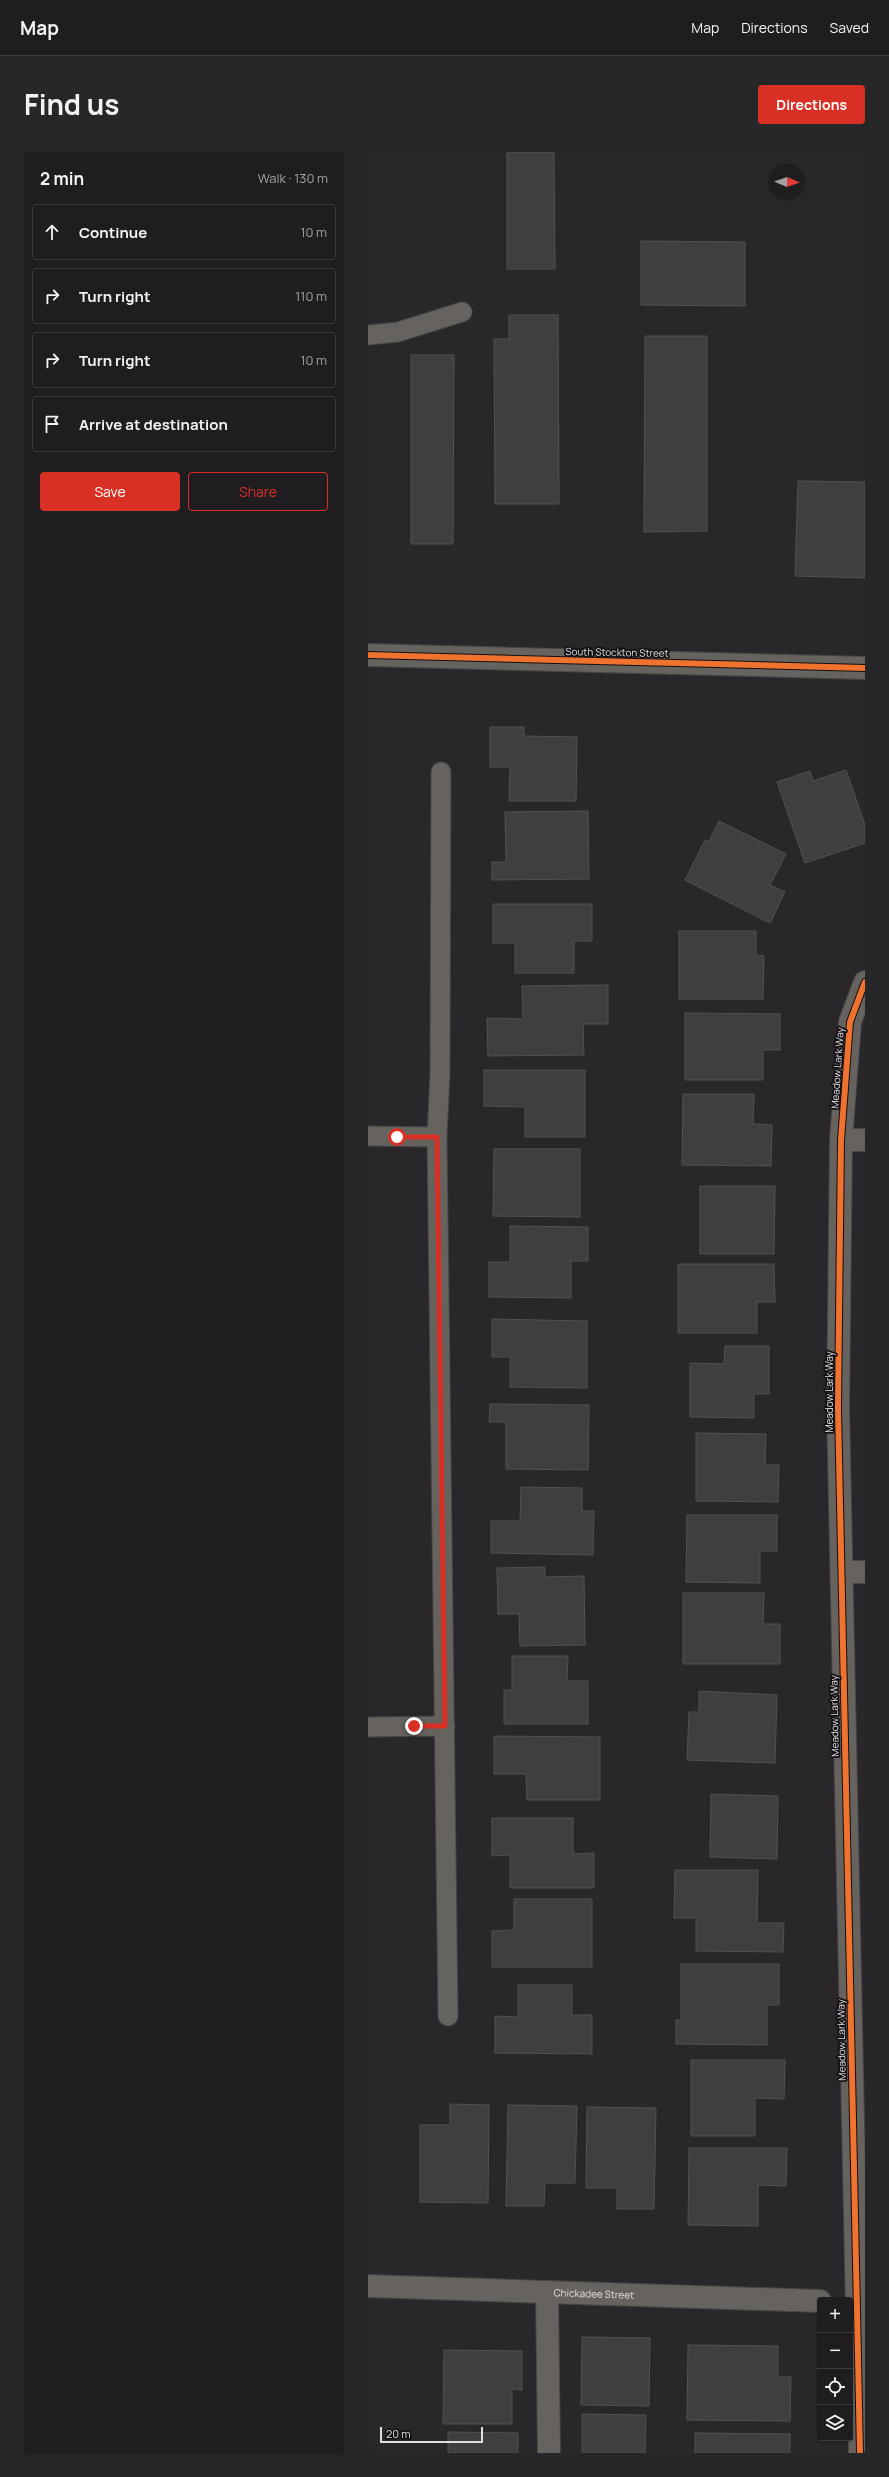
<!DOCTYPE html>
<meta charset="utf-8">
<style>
:root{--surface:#1f1d20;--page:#272629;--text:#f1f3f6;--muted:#a1a2a5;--line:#3c3b3e;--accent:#d93025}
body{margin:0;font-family:Manrope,sans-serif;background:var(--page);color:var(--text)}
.controls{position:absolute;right:12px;bottom:12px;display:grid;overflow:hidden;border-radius:4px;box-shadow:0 1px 3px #0004}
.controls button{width:36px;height:36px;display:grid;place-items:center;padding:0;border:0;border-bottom:1px solid var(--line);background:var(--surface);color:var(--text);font:20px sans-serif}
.compass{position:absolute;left:401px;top:12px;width:36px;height:36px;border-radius:50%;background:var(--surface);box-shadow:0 1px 3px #0004;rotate:92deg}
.scale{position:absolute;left:12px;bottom:10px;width:103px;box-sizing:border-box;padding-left:4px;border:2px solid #e0dee2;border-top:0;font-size:11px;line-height:14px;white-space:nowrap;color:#e0dee2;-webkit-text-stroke:3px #110f12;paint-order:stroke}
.stop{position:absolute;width:12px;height:12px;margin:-9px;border:3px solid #d93025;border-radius:50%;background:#fff}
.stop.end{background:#d93025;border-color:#fff;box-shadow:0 1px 4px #0008}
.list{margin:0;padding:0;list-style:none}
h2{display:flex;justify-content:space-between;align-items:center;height:52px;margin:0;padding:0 16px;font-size:17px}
h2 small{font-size:13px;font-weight:400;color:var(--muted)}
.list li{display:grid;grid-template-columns:26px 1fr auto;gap:12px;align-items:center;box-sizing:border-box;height:56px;margin:0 8px 8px;padding:0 8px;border:1px solid var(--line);border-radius:4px}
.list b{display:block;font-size:15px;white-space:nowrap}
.list em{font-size:13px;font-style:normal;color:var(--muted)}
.actions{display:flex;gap:8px;padding:12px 16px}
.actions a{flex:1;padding:9px 0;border:1px solid var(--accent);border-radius:4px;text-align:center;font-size:14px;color:var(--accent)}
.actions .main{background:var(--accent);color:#fff}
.icon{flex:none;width:22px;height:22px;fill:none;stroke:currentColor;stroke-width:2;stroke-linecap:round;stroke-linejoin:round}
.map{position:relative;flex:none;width:497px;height:2301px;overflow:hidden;border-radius:4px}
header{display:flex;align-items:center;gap:24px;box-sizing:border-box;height:56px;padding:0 20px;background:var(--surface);border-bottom:1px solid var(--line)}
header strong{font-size:19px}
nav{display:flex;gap:22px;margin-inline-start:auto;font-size:14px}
.intro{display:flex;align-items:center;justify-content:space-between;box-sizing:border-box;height:96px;padding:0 24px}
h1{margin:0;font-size:28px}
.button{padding:10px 18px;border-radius:4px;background:var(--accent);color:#fff;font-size:14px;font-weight:700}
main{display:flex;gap:24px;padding:0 24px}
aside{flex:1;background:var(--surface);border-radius:4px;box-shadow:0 1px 3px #0004}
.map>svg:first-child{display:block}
.building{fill:#3f3e41;stroke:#525154}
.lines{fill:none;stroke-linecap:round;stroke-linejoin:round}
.service-casing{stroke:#464547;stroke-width:21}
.minor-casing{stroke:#464547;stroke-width:24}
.tertiary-casing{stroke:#464547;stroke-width:24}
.service{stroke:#66635f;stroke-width:19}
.minor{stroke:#66635f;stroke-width:22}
.tertiary{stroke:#66635f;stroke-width:22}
.cycleway-casing{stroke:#110f12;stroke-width:8}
.cycleway{stroke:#ef722f;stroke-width:6}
.route{stroke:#d93025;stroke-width:5}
.labels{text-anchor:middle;stroke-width:3.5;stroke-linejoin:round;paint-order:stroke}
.street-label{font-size:10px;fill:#e0dee2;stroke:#110f12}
</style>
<header>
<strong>Map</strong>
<nav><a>Map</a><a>Directions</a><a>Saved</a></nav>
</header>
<div class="intro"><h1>Find us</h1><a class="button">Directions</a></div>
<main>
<aside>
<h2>2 min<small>Walk · 130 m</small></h2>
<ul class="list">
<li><svg class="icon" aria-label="ahead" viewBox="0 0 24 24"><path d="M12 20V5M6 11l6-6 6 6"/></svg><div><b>Continue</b></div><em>10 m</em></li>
<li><svg class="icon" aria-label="right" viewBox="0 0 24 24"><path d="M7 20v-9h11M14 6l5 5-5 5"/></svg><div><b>Turn right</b></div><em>110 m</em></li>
<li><svg class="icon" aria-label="right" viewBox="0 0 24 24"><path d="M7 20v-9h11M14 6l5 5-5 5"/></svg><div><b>Turn right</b></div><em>10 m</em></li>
<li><svg class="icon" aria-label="arrive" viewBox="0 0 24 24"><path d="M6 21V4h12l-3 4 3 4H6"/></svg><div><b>Arrive at destination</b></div></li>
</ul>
<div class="actions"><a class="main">Save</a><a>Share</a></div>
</aside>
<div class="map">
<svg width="497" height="2301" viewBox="0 0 497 2301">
<rect width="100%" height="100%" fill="#29272a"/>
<path class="building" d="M 139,0 L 186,0 L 187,117 L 139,117 Z
M 273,89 L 377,90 L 377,154 L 273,153 Z
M 141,163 L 190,163 L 191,352 L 127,352 L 126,187 L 141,187 Z
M 277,184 L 339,184 L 339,379 L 276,380 Z
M 43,203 L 86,203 L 85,392 L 43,392 Z
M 430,329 L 497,330 L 497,426 L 427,424 Z
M 122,575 L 156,575 L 156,584 L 209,585 L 208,649 L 141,649 L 142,615 L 122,615 Z
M 478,618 L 497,673 L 497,691 L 437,711 L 409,630 L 442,619 L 445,629 Z
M 220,659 L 221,727 L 124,728 L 124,710 L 138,710 L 137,660 Z
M 351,669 L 418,702 L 402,733 L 417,740 L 402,771 L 317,728 L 337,688 L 341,690 Z
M 125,752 L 224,752 L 224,789 L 206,789 L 206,821 L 147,821 L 147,791 L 125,791 Z
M 311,779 L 388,779 L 388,803 L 396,804 L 395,847 L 311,847 Z
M 240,833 L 240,872 L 215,872 L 216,903 L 120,904 L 119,866 L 155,867 L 154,834 Z
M 317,861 L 412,862 L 412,898 L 395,898 L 395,928 L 317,928 Z
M 116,918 L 217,918 L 217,985 L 157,985 L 157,955 L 116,954 Z
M 315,942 L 386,942 L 385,972 L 404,973 L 403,1014 L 314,1013 Z
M 126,997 L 212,997 L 212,1065 L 125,1064 Z
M 332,1034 L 407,1034 L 406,1102 L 332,1102 Z
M 142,1074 L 220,1075 L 220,1109 L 203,1109 L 203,1146 L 121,1145 L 121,1110 L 142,1110 Z
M 310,1112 L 406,1112 L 407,1150 L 389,1150 L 389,1181 L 310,1181 Z
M 124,1167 L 219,1169 L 219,1236 L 142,1235 L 142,1205 L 124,1205 Z
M 357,1194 L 401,1194 L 401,1242 L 386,1242 L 386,1266 L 322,1265 L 322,1211 L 356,1212 Z
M 122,1252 L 221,1253 L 220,1318 L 138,1317 L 138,1270 L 121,1270 Z
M 328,1281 L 398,1282 L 397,1313 L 411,1313 L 410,1350 L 328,1349 Z
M 153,1335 L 214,1336 L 214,1359 L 226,1359 L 225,1403 L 123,1401 L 123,1369 L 152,1369 Z
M 319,1363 L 409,1363 L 409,1399 L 392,1399 L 392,1431 L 318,1430 Z
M 177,1415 L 177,1425 L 216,1424 L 217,1493 L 152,1494 L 151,1462 L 130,1462 L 129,1416 Z
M 315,1441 L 396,1441 L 395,1472 L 412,1472 L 412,1512 L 315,1512 Z
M 144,1504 L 200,1504 L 199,1529 L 220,1529 L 220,1572 L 136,1572 L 136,1538 L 144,1538 Z
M 331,1539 L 409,1543 L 407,1611 L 319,1608 L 321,1560 L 331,1560 Z
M 126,1584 L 232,1585 L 232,1648 L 159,1648 L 158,1622 L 126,1622 Z
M 343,1642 L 410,1644 L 409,1707 L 342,1705 Z
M 124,1666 L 205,1666 L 205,1702 L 226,1701 L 226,1736 L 142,1736 L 142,1703 L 124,1704 Z
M 307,1718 L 390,1718 L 389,1771 L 416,1771 L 415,1800 L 328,1799 L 328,1766 L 306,1766 Z
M 146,1747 L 224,1747 L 224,1815 L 124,1815 L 124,1779 L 146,1778 Z
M 313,1812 L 411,1812 L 411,1853 L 399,1853 L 399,1893 L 308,1892 L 308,1868 L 313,1868 Z
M 150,1833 L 204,1833 L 204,1863 L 224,1863 L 224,1902 L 127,1901 L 127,1864 L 150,1865 Z
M 323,1908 L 417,1908 L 416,1947 L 387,1946 L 387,1984 L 323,1984 Z
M 82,1952 L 121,1953 L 120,2051 L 52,2050 L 52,1973 L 82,1973 Z
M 140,1953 L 209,1954 L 207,2031 L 177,2031 L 176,2054 L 138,2054 Z
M 219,1955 L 288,1956 L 286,2057 L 249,2057 L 249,2036 L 218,2036 Z
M 321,1996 L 419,1996 L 418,2034 L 390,2033 L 390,2074 L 320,2073 Z
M 214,2185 L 282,2186 L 281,2254 L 213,2253 Z
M 320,2193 L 410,2194 L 410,2225 L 423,2225 L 422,2269 L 319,2268 Z
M 76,2198 L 154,2199 L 154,2238 L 144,2237 L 144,2272 L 75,2272 Z
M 214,2262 L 278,2263 L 277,2301 L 214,2301 Z
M 80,2280 L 150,2281 L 150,2301 L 80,2301 Z
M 327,2281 L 422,2282 L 422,2301 L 327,2301 Z"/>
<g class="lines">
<defs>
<path id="service" d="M 0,183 L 30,180 L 94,160
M 0,984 L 69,985 L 72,921 L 73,620
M 69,985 L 80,1864
M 0,1575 L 77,1574"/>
<g id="minor">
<path d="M 473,988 L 497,988"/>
<path d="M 474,1420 L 497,1420"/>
<path id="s1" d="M 0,2134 L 452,2149"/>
<path d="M 179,2140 L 181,2301"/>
<path d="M 492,2301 L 470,1256 L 473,988 L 482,870 L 497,830"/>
</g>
<path id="tertiary" d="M 0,503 L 497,516"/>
</defs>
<use href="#service" class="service-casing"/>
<use href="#minor" class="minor-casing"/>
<use href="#tertiary" class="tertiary-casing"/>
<use href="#service" class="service"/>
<use href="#minor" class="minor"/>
<use href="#tertiary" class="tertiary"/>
<defs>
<path id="cycleway" d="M 0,503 L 497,516
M 492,2301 L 470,1256 L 473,988 L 482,870 L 497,830"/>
</defs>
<use href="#cycleway" class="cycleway-casing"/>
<use href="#cycleway" class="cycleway"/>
</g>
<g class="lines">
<path class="route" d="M 29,985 L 69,985 L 77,1574 L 46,1574"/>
</g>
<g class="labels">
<g class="street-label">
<text transform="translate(249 500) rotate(1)" y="4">South Stockton Street</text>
<text transform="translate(469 916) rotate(-86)" y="4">Meadow Lark Way</text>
<text transform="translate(461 1240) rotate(-90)" y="4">Meadow Lark Way</text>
<text transform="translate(466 1564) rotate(-91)" y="4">Meadow Lark Way</text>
<text transform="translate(473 1888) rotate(-91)" y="4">Meadow Lark Way</text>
<text dy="4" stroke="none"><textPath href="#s1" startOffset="226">Chickadee Street</textPath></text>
</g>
</g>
</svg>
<div class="controls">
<button>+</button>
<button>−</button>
<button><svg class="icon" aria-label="locate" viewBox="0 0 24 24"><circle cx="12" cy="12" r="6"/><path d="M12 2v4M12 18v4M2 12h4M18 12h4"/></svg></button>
<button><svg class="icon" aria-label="layers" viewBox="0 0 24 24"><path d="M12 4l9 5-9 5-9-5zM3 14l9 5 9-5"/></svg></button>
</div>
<svg class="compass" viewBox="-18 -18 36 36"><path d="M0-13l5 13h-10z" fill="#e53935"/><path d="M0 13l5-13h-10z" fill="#a1a2a5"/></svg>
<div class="scale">20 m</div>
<div class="stop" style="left:29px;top:985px"></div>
<div class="stop end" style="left:46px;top:1574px"></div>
</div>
</main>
